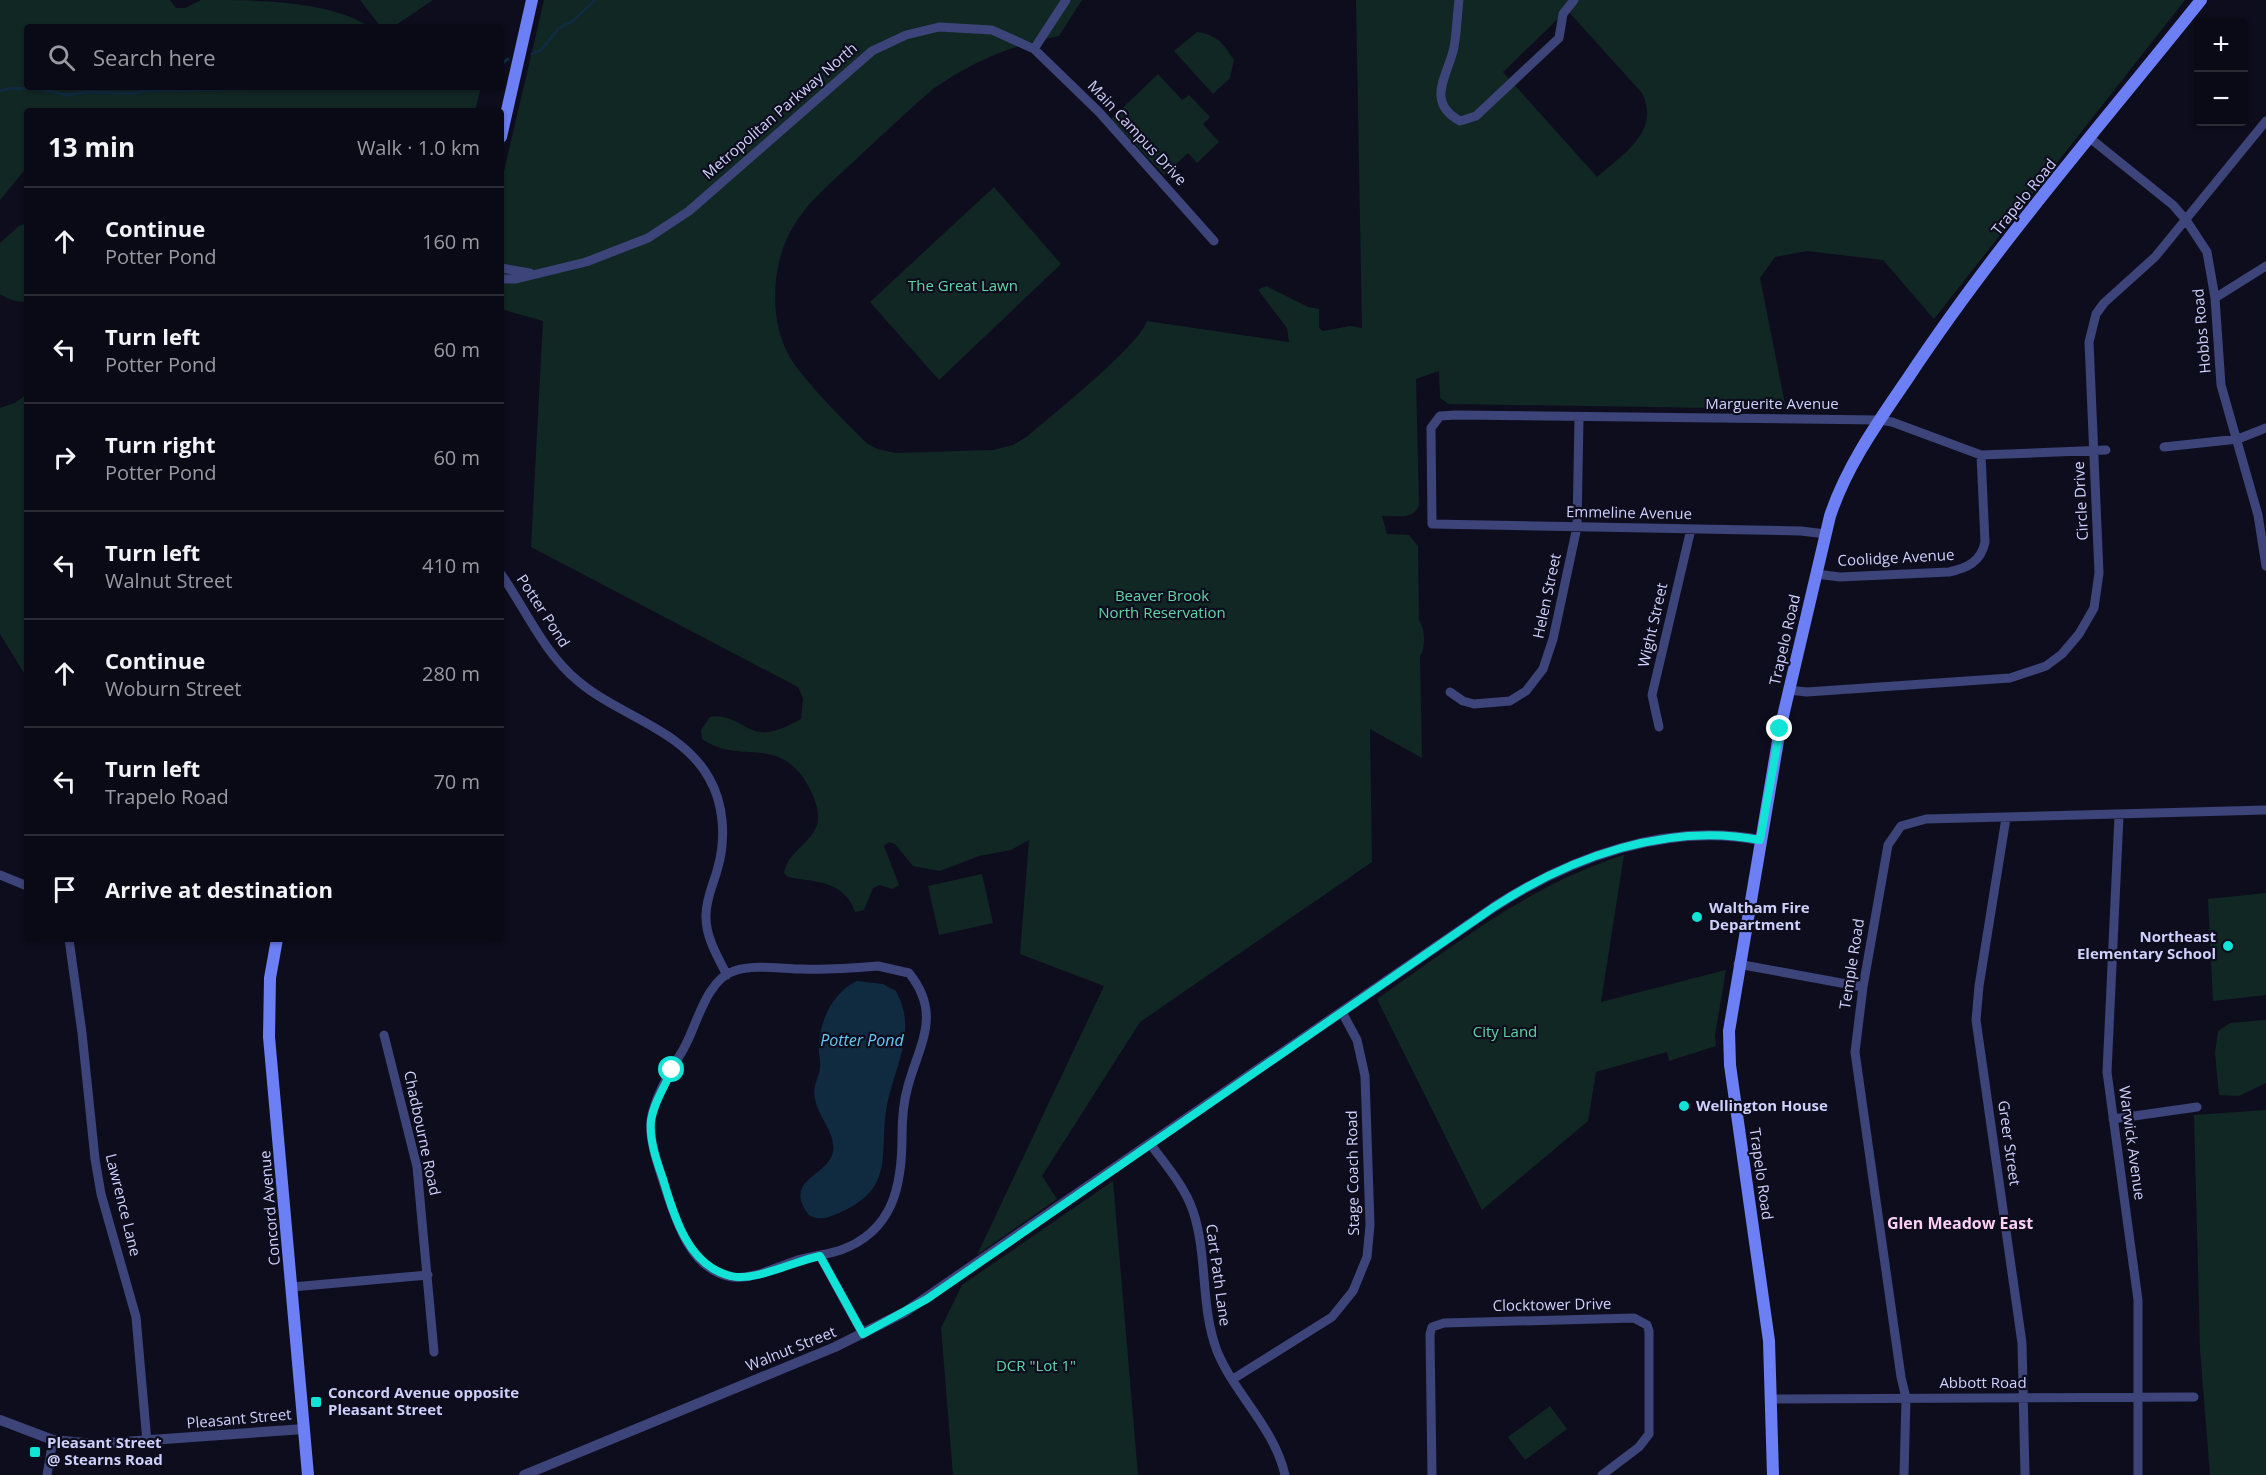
<!DOCTYPE html>
<meta charset="utf-8">
<style>
:root{--surface:#0a0a16;--page:#13131f;--text:#f1f3f6;--muted:#999aa1;--line:#2a2b35}
body{margin:0;font-family:"Open Sans",sans-serif;background:var(--page);color:var(--text)}
.controls{position:absolute;right:18px;top:18px;display:grid;overflow:hidden;border-radius:6px;box-shadow:0 2px 4px #0004}
.controls button{width:54px;height:54px;display:grid;place-items:center;padding:0;border:0;border-bottom:2px solid var(--line);background:var(--surface);color:var(--text);font:30px sans-serif}
.stop{position:absolute;width:18px;height:18px;margin:-14px;border:4px solid #11e4d6;border-radius:50%;background:#fff}
.stop.end{background:#11e4d6;border-color:#fff;box-shadow:0 2px 6px #0008}
.list{margin:0;padding:0;list-style:none}
h2{display:flex;justify-content:space-between;align-items:center;height:78px;margin:0;padding:0 24px;font-size:26px}
h2 small{font-size:20px;font-weight:400;color:var(--muted)}
.list li{display:grid;grid-template-columns:39px 1fr auto;gap:18px;align-items:center;box-sizing:border-box;height:108px;padding:0 24px;border-top:2px solid var(--line)}
.list b{display:block;font-size:22px;white-space:nowrap}
.list p{margin:0;font-size:20px;white-space:nowrap;color:var(--muted)}
.list em{font-size:20px;font-style:normal;color:var(--muted)}
.icon{flex:none;width:33px;height:33px;fill:none;stroke:currentColor;stroke-width:2;stroke-linecap:round;stroke-linejoin:round}
.map{position:relative;flex:none;width:2266px;height:1475px;overflow:hidden}
.search{position:absolute;background:var(--surface);box-shadow:0 2px 4px #0004;left:24px;top:24px;width:480px;height:66px;display:flex;align-items:center;gap:15px;box-sizing:border-box;padding:0 21px;border-radius:6px;color:var(--muted);font-size:22px}
.panel{position:absolute;background:var(--surface);box-shadow:0 2px 4px #0004;left:24px;top:108px;width:480px;height:834px;border-radius:6px}
.map>svg:first-child{display:block}
.green{fill:#112723;fill-rule:evenodd}
.water{fill:#102a40}
.lines{fill:none;stroke-linecap:round;stroke-linejoin:round}
.stream{stroke:#102a40;stroke-width:3}
.minor{stroke:#3c4479;stroke-width:9}
.tertiary{stroke:#3c4479;stroke-width:10}
.secondary{stroke:#6c7ff4;stroke-width:12}
.route{stroke:#11e4d6;stroke-width:8}
.poi-dot{fill:#11e4d6;stroke:#0e0d1e;stroke-width:2}
.labels{text-anchor:middle;stroke-width:4.5;stroke-linejoin:round;paint-order:stroke}
.street-label{font-size:15px;fill:#ced0fb;stroke:#0e0d1e}
.park-label{font-size:15px;fill:#60d5a4;stroke:#0e0d1e}
.poi-label{font-size:15px;font-weight:bold;fill:#ced0fb;stroke:#0e0d1e;text-anchor:start}
.water-label{font-size:16px;font-style:italic;fill:#64c9f4;stroke:#0e0d1e}
.neighbourhood-label{font-size:16px;font-weight:bold;fill:#fcd0f3;stroke:#0e0d1e}
</style>
<div class="map">
<svg width="2266" height="1475" viewBox="0 0 2266 1475">
<rect width="100%" height="100%" fill="#0e0d1e"/>
<path class="green" d="M 0,0 L 170,0 L 176,8 L 185,8 L 201,0 C 254,0 328,0 370,27 L 27,27 L 27,87 L 481,87 L 475,111 L 27,111 L 27,167 L 0,200 Z
M 360,0 L 433,0 L 393,27 L 381,27 Z
M 544,0 L 1082,0 L 1059,36 C 1008,47 977,59 933,89 C 905,113 879,138 852,163 C 831,183 807,202 793,227 C 771,263 768,322 791,359 C 805,382 848,425 868,444 L 877,449 L 895,453 L 993,450 L 1013,445 L 1028,436 C 1054,413 1137,348 1147,321 L 1289,342 L 1287,328 L 1258,290 L 1266,286 L 1308,307 L 1319,309 L 1319,328 L 1323,331 L 1350,326 L 1362,328 L 1356,0 L 2185,0 L 1934,319 L 1883,260 L 1807,251 L 1775,257 L 1760,278 L 1786,409 L 1449,404 L 1440,398 L 1439,371 L 1416,379 L 1419,505 C 1414,521 1395,515 1382,516 L 1387,534 L 1409,535 L 1418,546 L 1419,620 C 1425,629 1426,647 1420,656 L 1422,758 L 1370,729 L 1372,862 L 1140,1022 L 1042,1176 L 1057,1199 L 977,1255 L 1104,986 L 1020,954 L 1029,840 L 1011,850 L 979,856 L 940,871 L 913,866 L 895,844 L 889,842 L 884,846 L 899,885 L 892,889 L 880,885 L 873,888 L 864,910 L 855,912 C 845,881 816,882 788,877 L 784,873 C 788,851 810,845 817,825 C 820,814 816,803 812,793 C 782,730 741,767 702,739 L 701,730 L 710,717 C 735,712 747,736 769,732 C 780,730 792,724 801,719 L 803,698 L 798,687 L 531,547 L 543,321 L 501,309 L 501,184 ZM 1567,10 L 1642,93 C 1661,132 1623,154 1597,177 L 1503,72 Z
M 1197,32 C 1217,35 1223,43 1234,60 L 1230,78 L 1213,94 L 1174,51 Z
M 1158,74 L 1182,100 L 1189,95 L 1210,117 L 1203,124 L 1219,142 L 1197,163 L 1188,153 L 1164,175 L 1111,119 Z
M 994,187 L 1061,264 L 939,380 L 870,302 Z
M 27,223 L 27,301 C 17,303 8,299 0,294 L 0,243 L 19,226 Z
M 27,394 L 27,678 L 0,634 L 0,408 L 15,403 Z
M 1624,855 L 1601,1002 L 1726,970 L 1715,1035 L 1716,1046 L 1669,1061 L 1667,1052 L 1596,1072 L 1588,1121 L 1482,1210 L 1377,999 C 1456,944 1531,884 1624,855 Z
M 982,874 L 993,923 L 939,935 L 928,886 Z
M 2266,893 L 2266,995 L 2213,1001 L 2208,899 Z
M 2266,1020 L 2266,1083 L 2239,1096 L 2219,1095 L 2215,1053 L 2218,1031 L 2230,1023 Z
M 2266,1110 L 2266,1475 L 2210,1475 L 2200,1349 L 2194,1115 Z
M 1113,1181 L 1138,1475 L 953,1475 L 941,1328 L 962,1285 Z
M 1550,1406 L 1567,1429 L 1525,1460 L 1508,1437 Z"/>
<path class="water" d="M 857,981 L 883,984 L 896,991 C 918,1031 895,1065 887,1105 C 878,1154 897,1188 839,1213 C 828,1218 819,1221 809,1215 C 781,1179 830,1176 833,1151 C 836,1134 818,1116 815,1099 C 812,1087 818,1080 820,1068 C 821,1060 818,1053 819,1045 C 820,1020 833,992 857,981 Z"/>
<g class="lines">
<path class="stream" d="M 532,54 L 541,50 L 559,28 L 573,21 L 595,0
M 501,64 L 508,59
M 0,91 C 13,85 51,90 65,95 C 69,96 75,93 79,93 C 101,89 123,97 144,91 L 325,87"/>
<path class="minor" d="M 1459,0 C 1457,15 1457,31 1454,47 C 1449,74 1424,101 1460,121 L 1476,116 L 1559,38 L 1563,14 L 1574,0
M 1034,49 L 1066,0
M 2091,139 L 2173,205 L 2186,220 L 2207,252 L 2215,298 L 2221,385 L 2258,515 L 2266,566
M 501,268 L 530,273
M 501,279 L 516,279 L 586,262 L 648,238 L 689,211 L 872,51 L 906,35 L 939,27 L 992,30 L 1034,49 L 1099,112 L 1214,241
M 2215,298 L 2266,266
M 2164,447 L 2238,439 L 2266,428
M 1826,534 L 1801,531 L 1432,524 L 1431,428 L 1440,416 L 1456,415 L 1880,420 L 1892,422 L 1981,455 L 2106,450
M 501,574 C 526,610 544,653 578,681 C 619,716 682,729 709,778 C 724,804 726,838 718,867 C 714,883 706,898 706,915 C 705,936 718,958 727,975
M 1816,574 L 1840,577 L 1949,572 C 1967,568 1981,562 1985,542 L 1981,455
M 1788,690 L 1807,692 L 2010,678 L 2046,666 L 2062,654 L 2079,634 L 2094,608 L 2099,573 L 2089,342 L 2096,314 L 2104,303 L 2155,257 L 2266,121
M 1450,692 L 1463,701 L 1474,704 L 1510,701 L 1526,691 L 1543,669 L 1553,639 L 1577,527 L 1579,418
M 1659,727 L 1652,695 L 1691,529
M 2119,816 L 2107,1072 L 2138,1300 L 2138,1475
M 2006,818 L 1979,986 L 1976,1020 L 2022,1343 L 2025,1475
M 0,875 L 27,886
M 69,939 L 82,1033 L 95,1159 L 101,1194 L 136,1317 L 147,1442
M 1738,964 L 1863,987
M 878,966 L 909,973 C 942,1014 920,1043 908,1086 C 903,1103 902,1119 902,1137 C 902,1186 893,1231 841,1250 C 826,1255 810,1256 795,1261 C 776,1267 753,1280 732,1277 C 687,1270 673,1211 661,1175 C 656,1159 649,1137 651,1120 C 655,1095 672,1069 684,1048 C 697,1025 706,980 734,971 C 755,964 781,969 803,969 C 828,970 853,968 878,966 Z
M 384,1035 L 417,1167 L 434,1352
M 2113,1119 L 2197,1107
M 1151,1145 C 1166,1165 1185,1187 1193,1211 C 1208,1256 1200,1306 1217,1351 C 1235,1395 1274,1427 1285,1475
M 820,1256 L 863,1334
M 292,1287 L 428,1275
M 1233,1379 L 1332,1317 L 1353,1291 L 1367,1257 L 1370,1225 L 1365,1076 L 1357,1040 L 1343,1014
M 1773,1399 L 2194,1397
M 47,1475 L 53,1440
M 1432,1475 L 1430,1334 L 1432,1327 L 1444,1323 L 1634,1318 L 1647,1325 L 1649,1331 L 1649,1434 L 1639,1447 L 1602,1475
M 1904,1475 L 1906,1398 L 1901,1377 L 1855,1052 L 1863,987 L 1888,845 L 1901,826 L 1926,819 L 2266,810"/>
<path class="tertiary" d="M 0,1420 L 53,1440 L 95,1444 L 304,1429
M 524,1475 L 835,1347 L 905,1312 L 1494,907 C 1571,857 1668,822 1760,840"/>
<path class="secondary" d="M 501,137 L 532,0
M 277,939 L 270,978 L 269,1037 L 308,1475
M 1773,1475 L 1769,1341 L 1730,1065 L 1729,1031 L 1780,729 L 1830,516 C 1847,465 1878,422 1908,378 C 1996,245 2102,124 2201,0"/>
</g>
<g class="lines">
<path class="route" d="M 672,1070 C 665,1086 653,1104 651,1121 C 649,1140 657,1162 663,1179 C 674,1216 688,1266 731,1276 C 754,1282 795,1261 820,1256 L 863,1334 L 927,1299 L 1494,907 C 1570,857 1668,822 1760,840 L 1780,729"/>
</g>
<g class="poi-dot">
<circle cx="1697" cy="917" r="6"/>
<circle cx="2228" cy="946" r="6"/>
<circle cx="1684" cy="1106" r="6"/>
<rect x="310" y="1396" width="12" height="12" rx="3"/>
<rect x="29" y="1446" width="12" height="12" rx="3"/>
</g>
<g class="labels">
<g class="street-label">
<text transform="translate(780 111) rotate(-41)" y="5">Metropolitan Parkway North</text>
<text transform="translate(1137 133) rotate(47)" y="5">Main Campus Drive</text>
<text transform="translate(2024 197) rotate(-51)" y="5">Trapelo Road</text>
<text transform="translate(2202 331) rotate(-95)" y="5">Hobbs Road</text>
<text x="1772" y="409">Marguerite Avenue</text>
<text transform="translate(2081 501) rotate(-93)" y="5">Circle Drive</text>
<text transform="translate(1629 513) rotate(1)" y="5">Emmeline Avenue</text>
<text transform="translate(1896 558) rotate(-3)" y="5">Coolidge Avenue</text>
<text transform="translate(1547 596) rotate(-78)" y="5">Helen Street</text>
<text transform="translate(543 611) rotate(57)" y="5">Potter Pond</text>
<text transform="translate(1653 625) rotate(-77)" y="5">Wight Street</text>
<text transform="translate(1785 640) rotate(-77)" y="5">Trapelo Road</text>
<text transform="translate(1852 964) rotate(-81)" y="5">Temple Road</text>
<text transform="translate(422 1133) rotate(78)" y="5">Chadbourne Road</text>
<text transform="translate(2009 1143) rotate(82)" y="5">Greer Street</text>
<text transform="translate(2132 1143) rotate(82)" y="5">Warwick Avenue</text>
<text transform="translate(1353 1173) rotate(-91)" y="5">Stage Coach Road</text>
<text transform="translate(1761 1174) rotate(82)" y="5">Trapelo Road</text>
<text transform="translate(123 1205) rotate(76)" y="5">Lawrence Lane</text>
<text transform="translate(270 1208) rotate(-95)" y="5">Concord Avenue</text>
<text transform="translate(1218 1275) rotate(82)" y="5">Cart Path Lane</text>
<text transform="translate(1552 1305) rotate(-1)" y="5">Clocktower Drive</text>
<text transform="translate(791 1349) rotate(-22)" y="5">Walnut Street</text>
<text x="1983" y="1388">Abbott Road</text>
<text transform="translate(239 1419) rotate(-5)" y="5">Pleasant Street</text>
</g>
<g class="park-label">
<text x="963" y="291">The Great Lawn</text>
<text x="1162" y="601">Beaver Brook<tspan x="1162" dy="17">North Reservation</tspan></text>
<text x="1505" y="1037">City Land</text>
<text x="1036" y="1371">DCR "Lot 1"</text>
</g>
<g class="poi-label">
<text x="1709" y="913">Waltham Fire<tspan x="1709" dy="17">Department</tspan></text>
<text x="2216" y="942" text-anchor="end">Northeast<tspan x="2216" dy="17">Elementary School</tspan></text>
<text x="1696" y="1111">Wellington House</text>
<text x="328" y="1398">Concord Avenue opposite<tspan x="328" dy="17">Pleasant Street</tspan></text>
<text x="47" y="1448">Pleasant Street<tspan x="47" dy="17">@ Stearns Road</tspan></text>
</g>
<g class="water-label">
<text x="862" y="1046">Potter Pond</text>
</g>
<g class="neighbourhood-label">
<text x="1960" y="1229">Glen Meadow East</text>
</g>
</g>
</svg>
<div class="controls">
<button>+</button>
<button>−</button>
</div>
<div class="stop" style="left:672px;top:1070px"></div>
<div class="stop end" style="left:1780px;top:729px"></div>
<div class="search"><svg class="icon" aria-label="search" viewBox="0 0 24 24"><circle cx="10" cy="10" r="6"/><path d="M15 15l6 6"/></svg>Search here</div>
<section class="panel">
<h2>13 min<small>Walk · 1.0 km</small></h2>
<ul class="list">
<li><svg class="icon" aria-label="ahead" viewBox="0 0 24 24"><path d="M12 20V5M6 11l6-6 6 6"/></svg><div><b>Continue</b><p>Potter Pond</p></div><em>160 m</em></li>
<li><svg class="icon" aria-label="left" viewBox="0 0 24 24"><path d="M17 20v-9H6M10 6l-5 5 5 5"/></svg><div><b>Turn left</b><p>Potter Pond</p></div><em>60 m</em></li>
<li><svg class="icon" aria-label="right" viewBox="0 0 24 24"><path d="M7 20v-9h11M14 6l5 5-5 5"/></svg><div><b>Turn right</b><p>Potter Pond</p></div><em>60 m</em></li>
<li><svg class="icon" aria-label="left" viewBox="0 0 24 24"><path d="M17 20v-9H6M10 6l-5 5 5 5"/></svg><div><b>Turn left</b><p>Walnut Street</p></div><em>410 m</em></li>
<li><svg class="icon" aria-label="ahead" viewBox="0 0 24 24"><path d="M12 20V5M6 11l6-6 6 6"/></svg><div><b>Continue</b><p>Woburn Street</p></div><em>280 m</em></li>
<li><svg class="icon" aria-label="left" viewBox="0 0 24 24"><path d="M17 20v-9H6M10 6l-5 5 5 5"/></svg><div><b>Turn left</b><p>Trapelo Road</p></div><em>70 m</em></li>
<li><svg class="icon" aria-label="arrive" viewBox="0 0 24 24"><path d="M6 21V4h12l-3 4 3 4H6"/></svg><div><b>Arrive at destination</b></div></li>
</ul>
</section>
</div>
